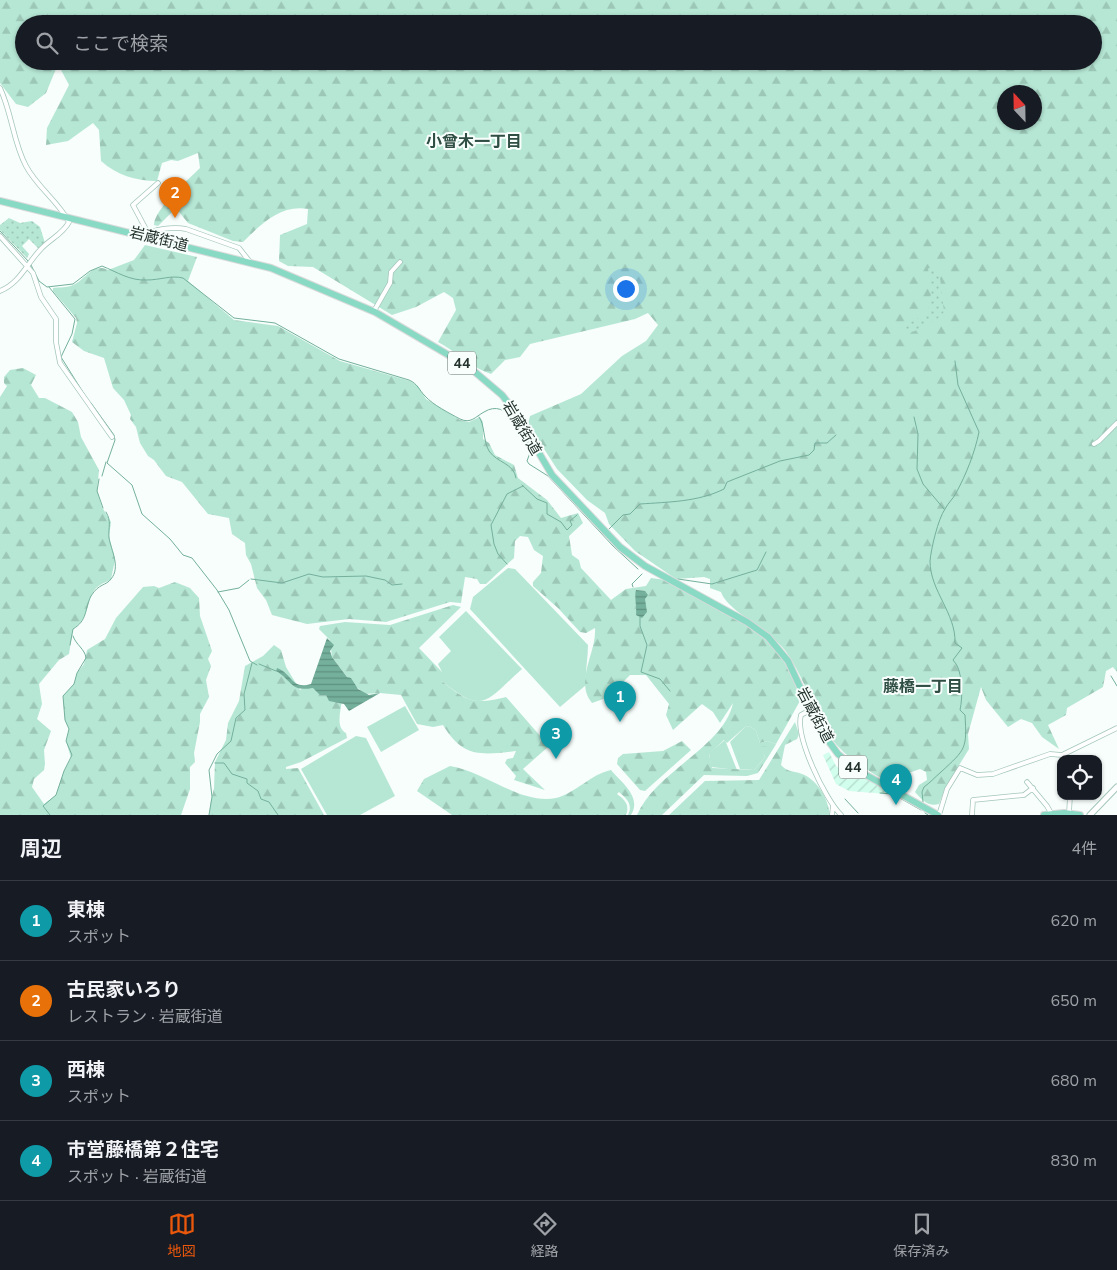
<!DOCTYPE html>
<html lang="ja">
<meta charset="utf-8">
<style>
:root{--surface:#171b24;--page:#20242c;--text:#f1f3f6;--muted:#9ea1a6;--line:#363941;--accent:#ea580c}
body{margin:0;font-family:"Nunito Sans","Noto Sans JP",sans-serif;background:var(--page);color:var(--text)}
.controls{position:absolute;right:15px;bottom:15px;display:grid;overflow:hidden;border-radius:10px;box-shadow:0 1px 4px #0004}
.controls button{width:45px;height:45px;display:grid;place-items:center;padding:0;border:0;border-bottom:1px solid var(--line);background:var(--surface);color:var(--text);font:25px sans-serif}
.compass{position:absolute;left:997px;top:85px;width:45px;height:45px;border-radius:50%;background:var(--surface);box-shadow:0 1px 4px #0004;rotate:338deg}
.you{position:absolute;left:625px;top:288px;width:18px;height:18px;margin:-12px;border:4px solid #fff;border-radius:50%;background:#1a73e8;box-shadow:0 0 0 8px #1a73e833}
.badge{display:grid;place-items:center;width:32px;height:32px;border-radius:50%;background:var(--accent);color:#fff;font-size:16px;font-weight:700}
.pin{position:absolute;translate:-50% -41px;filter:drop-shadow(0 1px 2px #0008)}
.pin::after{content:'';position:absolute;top:26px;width:18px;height:15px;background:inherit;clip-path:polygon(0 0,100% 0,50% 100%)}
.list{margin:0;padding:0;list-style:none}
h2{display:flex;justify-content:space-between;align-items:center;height:65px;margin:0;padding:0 20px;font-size:21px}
h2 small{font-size:16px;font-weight:400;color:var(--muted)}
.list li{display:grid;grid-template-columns:32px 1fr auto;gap:15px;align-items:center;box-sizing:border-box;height:80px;padding:0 20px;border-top:1px solid var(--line)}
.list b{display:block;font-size:19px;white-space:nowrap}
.list p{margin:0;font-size:16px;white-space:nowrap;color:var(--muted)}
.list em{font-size:16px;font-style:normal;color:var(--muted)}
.icon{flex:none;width:28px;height:28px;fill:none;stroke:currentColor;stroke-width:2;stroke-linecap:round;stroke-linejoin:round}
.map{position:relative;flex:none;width:1117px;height:815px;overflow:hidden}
.search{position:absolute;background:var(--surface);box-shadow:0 1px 4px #0004;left:15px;right:15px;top:15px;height:55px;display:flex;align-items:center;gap:12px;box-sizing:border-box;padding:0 18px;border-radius:28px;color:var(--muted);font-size:19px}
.sheet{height:385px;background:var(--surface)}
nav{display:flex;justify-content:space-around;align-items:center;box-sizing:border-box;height:70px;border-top:1px solid var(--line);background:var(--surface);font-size:14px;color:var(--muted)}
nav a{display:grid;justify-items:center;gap:2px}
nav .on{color:var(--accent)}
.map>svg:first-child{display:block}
.industrial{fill:url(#industrial-furrows)}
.grass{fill:#b6e7d5}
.forest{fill:url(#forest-firs);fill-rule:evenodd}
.park{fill:url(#park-dots)}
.water{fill:url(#water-rules)}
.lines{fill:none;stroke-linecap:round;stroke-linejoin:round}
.stream{stroke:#74b09c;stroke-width:1}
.minor-casing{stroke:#a4c6ba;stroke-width:5.5}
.tertiary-casing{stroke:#a4c6ba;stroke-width:7}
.primary-casing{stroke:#d8dad9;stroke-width:8}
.minor{stroke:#fff;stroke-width:4}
.tertiary{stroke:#fff;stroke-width:5}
.primary{stroke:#89dac5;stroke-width:6}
.labels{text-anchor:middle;stroke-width:4;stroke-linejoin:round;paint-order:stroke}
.shield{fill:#f7fefb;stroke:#636f6b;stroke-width:1}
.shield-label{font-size:14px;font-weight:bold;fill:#24322d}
.street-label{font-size:15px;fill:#24322d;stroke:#f7fefb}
.neighbourhood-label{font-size:16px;font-weight:bold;fill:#2f4e44;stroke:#f7fefb}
</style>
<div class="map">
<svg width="1117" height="815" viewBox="0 0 1117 815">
<defs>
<pattern id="industrial-furrows" width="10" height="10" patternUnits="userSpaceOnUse" patternTransform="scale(1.25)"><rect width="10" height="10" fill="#d1feed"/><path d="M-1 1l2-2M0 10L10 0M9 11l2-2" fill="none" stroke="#b3dacc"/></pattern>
<pattern id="forest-firs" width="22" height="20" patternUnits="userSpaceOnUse" patternTransform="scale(1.25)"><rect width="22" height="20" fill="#b6e7d5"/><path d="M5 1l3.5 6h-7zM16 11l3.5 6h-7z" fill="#9cc7b7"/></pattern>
<pattern id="park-dots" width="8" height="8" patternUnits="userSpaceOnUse" patternTransform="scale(1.25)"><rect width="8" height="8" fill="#b6e7d5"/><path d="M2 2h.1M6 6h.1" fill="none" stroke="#9cc7b7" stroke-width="1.8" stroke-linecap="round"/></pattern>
<pattern id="water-rules" width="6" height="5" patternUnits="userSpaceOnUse" patternTransform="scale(1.25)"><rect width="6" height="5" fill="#74b09c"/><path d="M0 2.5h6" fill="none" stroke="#5f9080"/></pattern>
</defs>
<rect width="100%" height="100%" fill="#f7fefb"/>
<path class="industrial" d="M 829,752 L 836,766 L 843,771 L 866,778 L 889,791 L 887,794 L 849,791 L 836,784 L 823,755 Z"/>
<path class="grass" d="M 508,568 L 515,569 L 588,645 C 588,659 585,671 586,685 L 560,707 L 470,609 L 473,597 Z
M 466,611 L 522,669 C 486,701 484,716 442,681 L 442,672 L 438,664 L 451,651 L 439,637 Z
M 405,706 L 419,730 L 381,752 L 367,727 Z
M 750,726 L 756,731 L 760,743 L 767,741 L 776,744 L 775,746 L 762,746 L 765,757 L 754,770 L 740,769 L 730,742 L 745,727 Z
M 356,736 L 366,738 L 395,796 L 360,815 L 327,815 L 301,769 Z
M 725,740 L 737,770 L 711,767 L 709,753 Z"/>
<path class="forest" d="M 0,0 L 1117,0 L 1117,672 L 1113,667 L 1106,671 L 1103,687 L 1067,708 L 1066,715 L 1048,725 L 1059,749 L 1042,737 L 1032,723 L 1021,719 L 1008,727 L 986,700 L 981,687 L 968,734 L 969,749 L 945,788 L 939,804 C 928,807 922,800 915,792 L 919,785 L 927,780 L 926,772 L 920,769 L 906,774 L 893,764 L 885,778 C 878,778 871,772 865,768 C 812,735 818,699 787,653 C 772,631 727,611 721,592 L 710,588 L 710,579 L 704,577 L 676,579 L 635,551 L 609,524 L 605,513 L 587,500 L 557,469 L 528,424 L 530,416 L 581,394 L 622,356 L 646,341 L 658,325 L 648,313 L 635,319 L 530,344 L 520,357 L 505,360 L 491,374 C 474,369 455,351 438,342 L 456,310 L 453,298 L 444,292 L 416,307 L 392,315 L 313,267 L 288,266 L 279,261 L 280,235 L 307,224 L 308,209 C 281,204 261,224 243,242 L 233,241 L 188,223 L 176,208 L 158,226 L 154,225 C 154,209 189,179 200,168 L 198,153 L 178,161 L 171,160 L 162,163 L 157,181 C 135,181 117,175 101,161 L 99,130 L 93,123 L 68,141 L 46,145 L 47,128 L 69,85 L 60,68 L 56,69 L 46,93 L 28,107 L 16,104 L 0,83 ZM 24,24 L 1093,24 L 1093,61 L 24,61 ZM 1004,92 L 1034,92 L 1034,122 L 1004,122 Z
M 145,245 L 197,257 L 188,281 L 234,320 L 278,326 L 340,361 L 410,381 L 418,386 L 426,399 L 460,420 L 469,422 L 480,417 L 483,422 L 483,439 L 489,443 L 495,455 L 514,465 L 518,478 L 547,500 L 561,518 L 578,513 L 583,523 L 569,536 L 572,555 L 579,560 L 581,568 L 611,600 L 626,589 L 646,586 L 651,578 L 666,580 C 701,601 754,622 779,654 C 789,668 795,684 801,699 L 776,744 L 767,741 L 760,743 L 756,731 L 750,726 L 745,727 L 727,743 L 724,740 L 709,754 L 712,768 L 754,770 L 765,757 L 761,746 L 775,746 L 758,773 L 747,776 L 704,775 L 662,815 L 637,815 C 656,771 724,747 733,703 L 720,723 L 713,712 L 702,704 L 673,730 L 666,715 L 669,704 L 646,675 L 630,675 L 624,681 L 615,682 L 606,698 L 592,703 C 574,681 597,652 595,628 L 586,633 L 580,632 L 558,608 L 533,586 L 533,582 L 541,573 L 543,556 L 534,550 L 528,537 L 520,536 L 515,541 L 514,558 L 486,584 L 480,584 L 477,579 L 465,577 L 461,603 L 450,602 L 386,622 L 349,619 L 307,624 L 272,615 L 266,600 L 257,588 L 251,564 L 246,555 L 245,543 L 232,534 L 229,518 L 208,514 L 182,482 L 166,476 L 154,460 L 148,456 L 140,443 L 136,427 L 130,419 L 131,415 L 124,400 L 113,388 L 104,358 L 84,351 L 72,342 L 77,323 L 76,318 L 53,291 L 53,288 C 59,287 67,288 73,285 C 85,280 93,262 108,270 L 134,260 Z
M 23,368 L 36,375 L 31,385 L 39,398 L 45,398 L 72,412 L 78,422 L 81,437 L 99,470 L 97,491 L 102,507 L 111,522 L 109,536 L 115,560 L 111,579 C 108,582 104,582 100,585 C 84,595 93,616 73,629 L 69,654 L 59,660 L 39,684 L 42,704 L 37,719 L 51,731 L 44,750 L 45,764 L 44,770 L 34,779 L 32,787 L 44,804 L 56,795 L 64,771 L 71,758 L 66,741 L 69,729 L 65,720 L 63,696 L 74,684 L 77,673 L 84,664 L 87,650 L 105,639 L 116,618 L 143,587 L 154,586 L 159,588 L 175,582 L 190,588 L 199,598 L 200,616 L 212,651 L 208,659 L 211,666 L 206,680 L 209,697 L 200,714 L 200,722 L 194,753 L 195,762 L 190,767 L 190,789 L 181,815 L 0,815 L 0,397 L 7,386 L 4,383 L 4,377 L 10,370 Z
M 453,605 L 461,607 L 419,648 L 442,672 L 442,681 C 467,702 474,705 506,697 L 549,746 L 523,769 L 545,790 L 514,780 L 516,776 L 505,763 L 507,759 L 513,758 L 516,751 C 481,755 463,758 443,725 L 433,727 L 417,724 L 401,695 L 380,693 L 365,694 L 354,685 L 351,678 L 348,678 L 332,657 L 330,640 L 319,629 L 320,626 L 345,622 L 390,625 Z
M 274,645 L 281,650 L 286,667 L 300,690 L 308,685 L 342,699 C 341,711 335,727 346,733 L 347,738 L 301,762 L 286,767 L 286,769 L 298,768 L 324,815 L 209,815 L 211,800 L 214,788 L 215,762 L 226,740 L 228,723 L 239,701 L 245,666 L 263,656 Z
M 795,722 L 799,734 L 797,739 L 785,745 L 781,765 C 787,772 794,771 802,774 C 818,780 828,799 830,815 L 669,815 L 705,781 L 759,780 Z
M 682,741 L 691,750 L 645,791 L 640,790 L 617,764 L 618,758 L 623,754 L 663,751 Z
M 450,766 C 484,771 521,805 556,798 C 576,793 591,774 611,770 C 622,783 642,797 631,815 L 628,815 C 633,804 627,799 619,792 L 617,794 C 625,800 630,805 626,815 L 452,815 L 417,791 L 424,779 Z"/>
<path class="park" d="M 9,218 L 20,223 L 32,221 L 40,227 L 45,243 L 39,249 L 29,239 L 22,246 L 29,254 L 27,258 L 0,230 L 0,225 Z
M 928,268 L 939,269 L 944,312 L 937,319 L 909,334 L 904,326 L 928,313 L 931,293 Z"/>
<path class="water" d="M 636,590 L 645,591 L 648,595 L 645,599 L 647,612 L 642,618 L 636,615 C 637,607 634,596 636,590 Z
M 327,638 L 334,645 L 330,651 L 332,657 L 347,677 L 351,678 L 358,689 L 369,695 L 380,693 L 349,711 L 344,704 L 329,701 L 326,695 L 320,695 L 313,688 C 290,692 293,681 276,671 L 277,668 C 292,673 291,690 311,684 Z"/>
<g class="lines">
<path class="stream" d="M 0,231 L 29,262
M 31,265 L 39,281 L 47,287 L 73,284 L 90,271 L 102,266 C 117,272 130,281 147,280 C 160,280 171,275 183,278 L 234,318 L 275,323 L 339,359 L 409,380 C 418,384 419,390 425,396 C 433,405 449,413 460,419 C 471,424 475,417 484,412 C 508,397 523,434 531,450 L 527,461 L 529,464 L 548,476 L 613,546 L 638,569
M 49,287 L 75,319 L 72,334 L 61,357 L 84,394
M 91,403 L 114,435 L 115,440 L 107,463 L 132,485 L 142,514 L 170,539 L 183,555 L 192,558 L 217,590 L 229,610 L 250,661 L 257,665
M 479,417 C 485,424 483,441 489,451 C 497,463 514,463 516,478
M 914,417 L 918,434 L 917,469 L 923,484 L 944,509
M 102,476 L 106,462
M 99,479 L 97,491 L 103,508
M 522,485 L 537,499 L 547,503 L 547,514 L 561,522 L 567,530 L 572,525 L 570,521 L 577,515
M 609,529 L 623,515 L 630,514 L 640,504 C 668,502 698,502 724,489 L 727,482 L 780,461 L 809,455 L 814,450 L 815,443 L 827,443 L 836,435
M 507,564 L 498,554 L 494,544 L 491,525 L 507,494 L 523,486
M 251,579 L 282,583 L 309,574 L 323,577 L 366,576 L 385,580 L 392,585 L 402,584
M 678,579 L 712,584 L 757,570 L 766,552
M 633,587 L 632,584 L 642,574
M 218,592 L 239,588 L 249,580
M 640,617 L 640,626 L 647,645 L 641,672 L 660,679 L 670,691
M 70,645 L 73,629 C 88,620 84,610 91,596 C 99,583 106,586 111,579 C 121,567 111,550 109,538 C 108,527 112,522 106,512
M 259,664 L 276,671
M 1111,676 L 1117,686
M 215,763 L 224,763 L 232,774 L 247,779 L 247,783 L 258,791 L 261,799 L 269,802 L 278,815
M 880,793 L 892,794
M 898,797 L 921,810
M 845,799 L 858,813
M 923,802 L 922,792 L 924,787 C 931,782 935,777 941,772 C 966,749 967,749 965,715 L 960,710 C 963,697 963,669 953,660 L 962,648 L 955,643 C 956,613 930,591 930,561 C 931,549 938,519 945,509 C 948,503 953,499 956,493 C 966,475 975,452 979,432 L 958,385 L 955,361
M 925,813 L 928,815
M 50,815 L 43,806 L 56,795 L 64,771 L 72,755 L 66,741 L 69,729 L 65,720 L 63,696 L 74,684 L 77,673 L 86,658 C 85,649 76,645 73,636
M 209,815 L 212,797 L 209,770 L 217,754 L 231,741 L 236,718 L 245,710 L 244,694 L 252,663"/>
<defs>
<path id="minor" d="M 0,88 C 12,113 13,142 26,166 C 37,187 58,201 69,222 C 63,234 50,239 41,249 C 27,263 20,283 0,291
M 148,233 L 133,205 L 158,183
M 0,236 L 33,273 L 41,297 L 56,319 L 56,342 L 60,363 L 112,437
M 145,236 C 152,228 176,227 186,229 L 239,248 L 250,262
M 374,311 L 390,283 L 391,272 L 400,262
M 1094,444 L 1099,441 L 1117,423
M 810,710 L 801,715 C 795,737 825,799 841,815
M 1027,782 L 1047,806 L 1051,813
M 1069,813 L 1070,796
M 832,815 L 833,806
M 939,815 L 947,789 L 960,768 L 977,775 L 993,774 L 1050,754 L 1062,755 L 1117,728
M 972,815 L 973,800 L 1024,795 L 1033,788"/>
<path id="tertiary" d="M 1090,815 L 1117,787"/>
<path id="primary" d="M 0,201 L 271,268 L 375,312 L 469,367 L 502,395 L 513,409 L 552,475 L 620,547 L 645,566 L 747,622 L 768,637 L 788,661 L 819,728 L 838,754 L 859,771 L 938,815
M 1044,815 L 1064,813 L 1080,815"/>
</defs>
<use href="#minor" class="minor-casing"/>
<use href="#tertiary" class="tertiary-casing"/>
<use href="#primary" class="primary-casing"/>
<use href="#minor" class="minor"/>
<use href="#tertiary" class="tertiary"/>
<use href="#primary" class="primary"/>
</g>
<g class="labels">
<g class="shield">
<rect x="448" y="351.5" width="28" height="23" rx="4"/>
<rect x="839" y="755.5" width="28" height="23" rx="4"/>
</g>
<g class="shield-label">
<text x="462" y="368">44</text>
<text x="853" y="772">44</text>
</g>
<g class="street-label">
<text transform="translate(159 239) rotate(14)" y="5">岩蔵街道</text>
<text transform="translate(522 428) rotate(59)" y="5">岩蔵街道</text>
<text transform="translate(815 715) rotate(62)" y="5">岩蔵街道</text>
</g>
<g class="neighbourhood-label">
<text x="474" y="147">小曾木一丁目</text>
<text x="923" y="692">藤橋一丁目</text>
</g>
</g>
</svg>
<div class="controls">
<button><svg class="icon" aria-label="locate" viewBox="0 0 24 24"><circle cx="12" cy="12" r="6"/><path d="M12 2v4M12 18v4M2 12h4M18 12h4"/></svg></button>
</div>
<svg class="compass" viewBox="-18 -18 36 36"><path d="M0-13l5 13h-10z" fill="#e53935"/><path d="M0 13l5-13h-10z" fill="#9ea1a6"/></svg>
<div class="you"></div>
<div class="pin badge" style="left:620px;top:722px;background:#0f9aa8">1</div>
<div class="pin badge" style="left:175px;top:218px;background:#e8710a">2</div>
<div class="pin badge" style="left:556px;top:759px;background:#0f9aa8">3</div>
<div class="pin badge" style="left:896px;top:805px;background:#0f9aa8">4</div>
<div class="search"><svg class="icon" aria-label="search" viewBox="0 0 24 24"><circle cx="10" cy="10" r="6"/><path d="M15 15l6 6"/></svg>ここで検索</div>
</div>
<section class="sheet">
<h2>周辺<small>4件</small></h2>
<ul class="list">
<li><span class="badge" style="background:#0f9aa8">1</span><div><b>東棟</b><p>スポット</p></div><em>620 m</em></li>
<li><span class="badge" style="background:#e8710a">2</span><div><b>古民家いろり</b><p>レストラン · 岩蔵街道</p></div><em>650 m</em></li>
<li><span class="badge" style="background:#0f9aa8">3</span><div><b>西棟</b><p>スポット</p></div><em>680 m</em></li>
<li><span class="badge" style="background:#0f9aa8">4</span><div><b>市営藤橋第２住宅</b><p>スポット · 岩蔵街道</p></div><em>830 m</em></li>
</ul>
</section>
<nav>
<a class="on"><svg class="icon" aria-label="map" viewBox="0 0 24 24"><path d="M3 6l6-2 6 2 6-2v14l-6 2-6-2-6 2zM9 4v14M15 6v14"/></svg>地図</a>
<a><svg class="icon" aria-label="directions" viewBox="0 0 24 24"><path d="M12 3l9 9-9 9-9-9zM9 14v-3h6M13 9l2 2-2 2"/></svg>経路</a>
<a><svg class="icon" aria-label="saved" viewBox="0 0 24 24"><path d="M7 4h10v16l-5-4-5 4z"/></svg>保存済み</a>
</nav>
